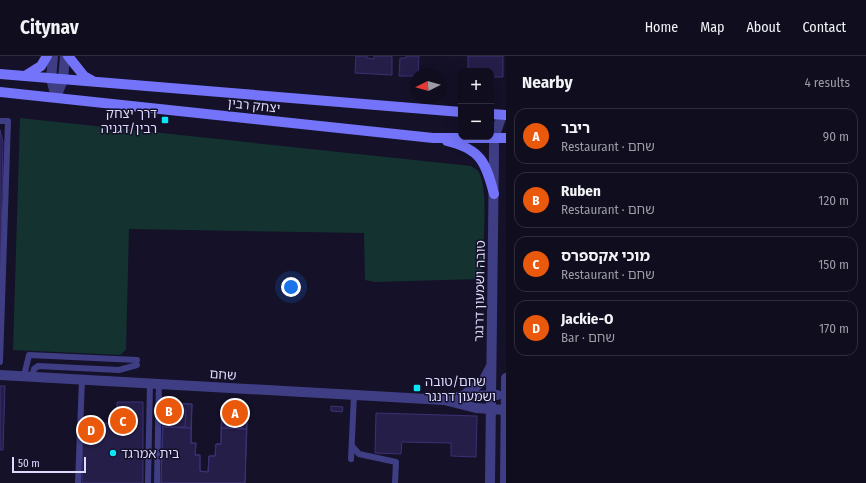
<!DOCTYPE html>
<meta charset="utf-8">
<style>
:root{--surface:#0f0d1e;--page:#1d1b2b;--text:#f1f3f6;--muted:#9b9ca4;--line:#2f2d3c;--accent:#ea580c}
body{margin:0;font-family:"Fira Sans Condensed","Noto Sans Hebrew",sans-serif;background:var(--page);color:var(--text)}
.controls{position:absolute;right:12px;top:12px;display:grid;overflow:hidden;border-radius:8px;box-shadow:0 4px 16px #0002}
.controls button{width:36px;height:36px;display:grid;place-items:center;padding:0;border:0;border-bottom:1px solid var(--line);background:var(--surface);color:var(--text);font:20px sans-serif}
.compass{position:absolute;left:410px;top:12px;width:36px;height:36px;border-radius:50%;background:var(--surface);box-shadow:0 4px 16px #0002;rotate:265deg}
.scale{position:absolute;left:12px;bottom:10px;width:74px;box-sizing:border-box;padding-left:4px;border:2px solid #dddafe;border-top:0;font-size:11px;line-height:14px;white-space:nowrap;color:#dddafe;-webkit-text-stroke:3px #141128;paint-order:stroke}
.you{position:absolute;left:291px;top:231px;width:14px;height:14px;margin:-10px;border:3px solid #fff;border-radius:50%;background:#1a73e8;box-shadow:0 0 0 6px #1a73e833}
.badge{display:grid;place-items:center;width:26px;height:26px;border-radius:50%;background:var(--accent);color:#fff;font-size:13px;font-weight:700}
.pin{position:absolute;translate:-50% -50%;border:2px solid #fff;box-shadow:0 1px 4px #0006}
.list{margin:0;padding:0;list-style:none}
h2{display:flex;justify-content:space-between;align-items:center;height:52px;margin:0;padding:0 16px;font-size:17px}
h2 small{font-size:13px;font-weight:400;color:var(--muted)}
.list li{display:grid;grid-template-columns:26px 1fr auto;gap:12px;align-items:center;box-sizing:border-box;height:56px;margin:0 8px 8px;padding:0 8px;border:1px solid var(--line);border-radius:12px}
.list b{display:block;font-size:15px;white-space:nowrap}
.list p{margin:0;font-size:13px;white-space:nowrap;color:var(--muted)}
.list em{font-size:13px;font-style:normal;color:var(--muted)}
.map{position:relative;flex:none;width:506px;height:427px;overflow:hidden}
header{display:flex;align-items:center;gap:24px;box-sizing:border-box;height:56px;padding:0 20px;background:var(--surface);border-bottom:1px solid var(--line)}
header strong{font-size:19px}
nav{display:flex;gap:22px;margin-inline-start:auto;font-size:14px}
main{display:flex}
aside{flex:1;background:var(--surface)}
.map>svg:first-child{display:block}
.green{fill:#143230}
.building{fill:#251e49;stroke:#3c3174}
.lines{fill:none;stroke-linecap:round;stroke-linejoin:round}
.service{stroke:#3f3e85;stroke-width:6}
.tertiary{stroke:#3f3e85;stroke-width:10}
.secondary{stroke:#7474fa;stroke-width:10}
.poi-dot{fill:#0de5f6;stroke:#141128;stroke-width:1.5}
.labels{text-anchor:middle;stroke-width:3;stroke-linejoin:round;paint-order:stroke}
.street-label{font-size:13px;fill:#dddafe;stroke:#141128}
.poi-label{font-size:13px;fill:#dddafe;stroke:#141128;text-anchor:start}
</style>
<header>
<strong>Citynav</strong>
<nav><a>Home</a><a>Map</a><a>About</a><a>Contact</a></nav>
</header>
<main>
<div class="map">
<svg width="506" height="427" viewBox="0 0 506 427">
<rect width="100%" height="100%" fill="#141128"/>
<path class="green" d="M 20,62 L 471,110 C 473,111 476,113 478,115 C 490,130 482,202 481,223 L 375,226 L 365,224 L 364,177 L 129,173 L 126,294 L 120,299 L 13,294 Z"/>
<path class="building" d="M 356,0 L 367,0 L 367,2 L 374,3 L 374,0 L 392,0 L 392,19 L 355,17 Z
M 406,0 L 419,0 L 418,18 L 416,18 L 416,20 L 399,20 L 400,2 L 406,2 Z
M 468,0 L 503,0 L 503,21 L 491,21 L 491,15 L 468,15 Z
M 0,74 L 3,86 L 0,237 Z
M 0,330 L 5,330 L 3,394 L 0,394 Z
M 117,346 L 143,346 L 143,427 L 82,427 L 83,367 L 117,367 Z
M 163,347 L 192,348 L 191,387 L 196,387 L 195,399 L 200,399 L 200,415 L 208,416 L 209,400 L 215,400 L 216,388 L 221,388 L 222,350 L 247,351 L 245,427 L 161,427 Z
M 163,347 L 192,348 L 191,372 L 163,371 Z
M 222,350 L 247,351 L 247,373 L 221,372 Z
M 331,350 L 343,351 L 342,356 L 331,355 Z
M 169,353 L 186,354 L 185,371 L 169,371 Z
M 227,357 L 242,357 L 241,373 L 227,372 Z
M 376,357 L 477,360 L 476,401 L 451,400 L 451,387 L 402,386 L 401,398 L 375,397 Z
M 163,371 L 191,372 L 191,387 L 196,387 L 195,399 L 200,399 L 200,415 L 208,416 L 209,400 L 215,400 L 216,388 L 221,388 L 221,372 L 247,373 L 245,427 L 161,427 Z"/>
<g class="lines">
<path class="service" d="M 0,65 L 8,65 L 0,306
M 24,320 L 29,299 L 137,304
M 32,321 L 34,313 L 38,310 L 119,314 L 137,309
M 352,390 L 359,398 L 396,406 L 395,427
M 351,403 L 354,339
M 78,427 L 82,323
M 148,427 L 150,326
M 157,427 L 159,327"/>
<path class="tertiary" d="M 53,0 L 51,23 L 56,41
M 56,41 L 63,24 L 65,0
M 0,319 L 444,344 L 476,352 L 506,354
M 464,339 L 483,325 L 491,310
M 444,344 L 461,340 L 497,339
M 490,427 L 494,95 L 494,82 L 502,59
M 505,427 L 506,322"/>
<path class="secondary" d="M 68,0 L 84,20 L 93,25
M 0,18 L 461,56
M 25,20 L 41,10 L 47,0
M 0,36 L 433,82 L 506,82
M 491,58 L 506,59
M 447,85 C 481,93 486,107 494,138"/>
</g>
<g class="poi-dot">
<rect x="161" y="60" width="8" height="8" rx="2"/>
<rect x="413" y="328" width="8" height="8" rx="2"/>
<circle cx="113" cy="397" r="4"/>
</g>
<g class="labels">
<g class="street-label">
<text transform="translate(254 49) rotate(6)" y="5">יצחק רבין</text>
<text transform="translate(479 235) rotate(-89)" y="5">טובה ושמעון דרנגר</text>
<text transform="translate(223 318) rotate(4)" y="5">שחם</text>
</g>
<g class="poi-label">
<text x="157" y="62" text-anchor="end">דרך יצחק<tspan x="157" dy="15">רבין/דגניה</tspan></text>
<text x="425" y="330">שחם/טובה<tspan x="425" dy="15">ושמעון דרנגר</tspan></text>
<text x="121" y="402">בית אמרגד</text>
</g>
</g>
</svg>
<div class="controls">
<button>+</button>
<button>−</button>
</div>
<svg class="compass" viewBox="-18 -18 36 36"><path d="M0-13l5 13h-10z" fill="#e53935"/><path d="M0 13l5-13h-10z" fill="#9b9ca4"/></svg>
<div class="scale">50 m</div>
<div class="you"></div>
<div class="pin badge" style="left:235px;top:357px">A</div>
<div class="pin badge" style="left:169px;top:355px">B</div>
<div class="pin badge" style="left:123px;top:365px">C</div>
<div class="pin badge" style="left:91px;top:374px">D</div>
</div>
<aside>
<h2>Nearby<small>4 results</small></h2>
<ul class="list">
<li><span class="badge">A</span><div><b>ריבר</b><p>Restaurant · שחם</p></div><em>90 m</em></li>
<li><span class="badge">B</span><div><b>Ruben</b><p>Restaurant · שחם</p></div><em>120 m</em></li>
<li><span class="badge">C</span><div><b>מוכי אקספרס</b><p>Restaurant · שחם</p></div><em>150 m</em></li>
<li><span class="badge">D</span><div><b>Jackie-O</b><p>Bar · שחם</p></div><em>170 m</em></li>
</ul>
</aside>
</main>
